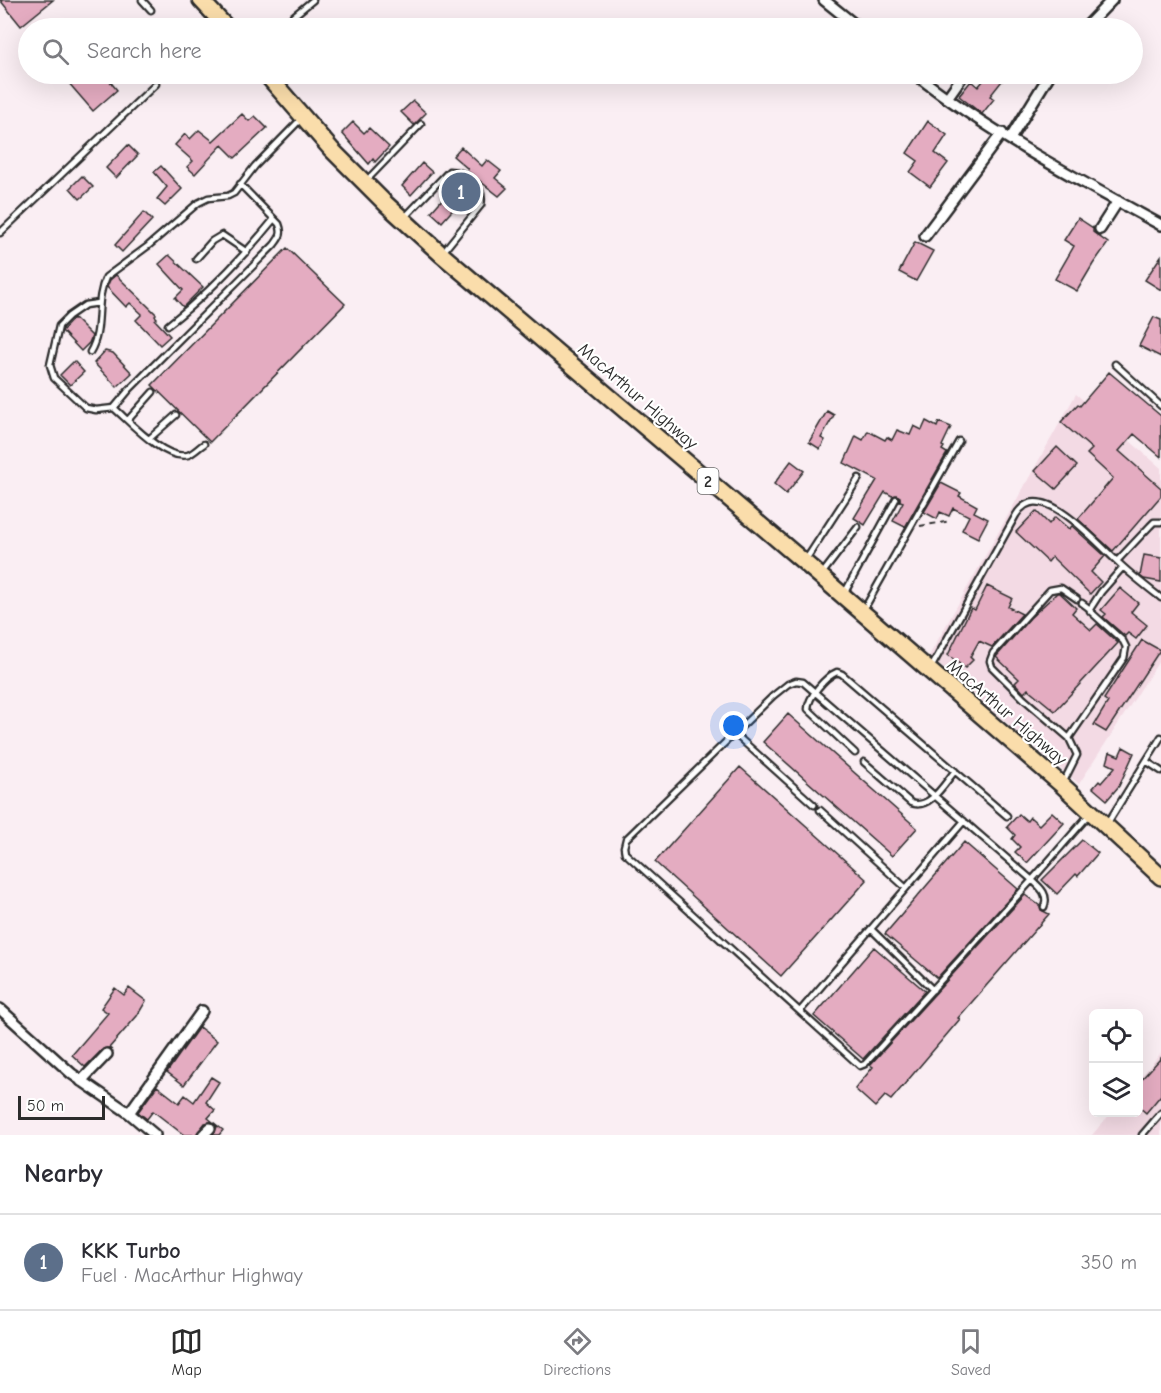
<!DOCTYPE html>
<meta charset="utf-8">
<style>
:root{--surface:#fff;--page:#f2f2f3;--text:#2b2b33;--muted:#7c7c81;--line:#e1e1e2;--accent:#2b2b2b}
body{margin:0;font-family:"Comic Neue",sans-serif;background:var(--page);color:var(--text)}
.controls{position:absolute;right:18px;bottom:18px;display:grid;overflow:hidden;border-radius:9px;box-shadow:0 6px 24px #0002}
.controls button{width:54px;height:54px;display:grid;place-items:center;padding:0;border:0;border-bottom:2px solid var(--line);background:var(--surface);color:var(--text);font:30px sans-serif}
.scale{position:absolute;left:18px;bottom:15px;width:87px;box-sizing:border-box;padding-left:6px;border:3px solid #2b2b2b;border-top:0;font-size:16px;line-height:21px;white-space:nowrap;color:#2b2b2b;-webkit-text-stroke:4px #fff;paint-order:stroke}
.you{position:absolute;left:734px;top:726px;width:21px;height:21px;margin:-15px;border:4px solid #fff;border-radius:50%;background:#1a73e8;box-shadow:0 0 0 9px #1a73e833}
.badge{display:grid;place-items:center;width:39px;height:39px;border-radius:50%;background:var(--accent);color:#fff;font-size:20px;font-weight:700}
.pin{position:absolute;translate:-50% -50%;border:3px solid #fff;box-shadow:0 2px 6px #0006}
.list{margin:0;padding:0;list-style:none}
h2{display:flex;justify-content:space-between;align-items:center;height:78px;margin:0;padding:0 24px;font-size:26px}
h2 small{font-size:20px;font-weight:400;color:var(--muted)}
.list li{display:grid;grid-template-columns:39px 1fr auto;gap:18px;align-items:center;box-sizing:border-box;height:96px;padding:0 24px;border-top:2px solid var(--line)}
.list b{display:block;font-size:22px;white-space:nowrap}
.list p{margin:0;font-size:20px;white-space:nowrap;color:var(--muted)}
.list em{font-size:20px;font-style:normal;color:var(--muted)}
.icon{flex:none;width:33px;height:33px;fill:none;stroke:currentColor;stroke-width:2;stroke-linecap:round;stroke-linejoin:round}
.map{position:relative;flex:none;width:1161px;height:1135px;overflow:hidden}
.search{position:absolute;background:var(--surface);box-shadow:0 6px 24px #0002;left:18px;right:18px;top:18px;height:66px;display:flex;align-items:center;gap:15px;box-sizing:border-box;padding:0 21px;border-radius:33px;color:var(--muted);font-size:22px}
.sheet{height:174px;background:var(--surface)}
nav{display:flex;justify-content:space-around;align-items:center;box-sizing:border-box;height:84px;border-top:2px solid var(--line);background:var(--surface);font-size:16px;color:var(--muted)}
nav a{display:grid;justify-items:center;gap:3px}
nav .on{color:var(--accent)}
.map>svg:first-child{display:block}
.built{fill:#f3dae4}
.building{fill:#e4acc1;stroke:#2b2b2b;stroke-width:1.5}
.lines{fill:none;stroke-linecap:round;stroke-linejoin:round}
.service-casing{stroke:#2b2b2b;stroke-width:9}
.minor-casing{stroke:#2b2b2b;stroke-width:14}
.trunk-casing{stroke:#2b2b2b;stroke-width:20}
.path{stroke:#2b2b2b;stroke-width:2;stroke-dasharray:6 4.5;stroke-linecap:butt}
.service{stroke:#fff;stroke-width:4.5}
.minor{stroke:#fff;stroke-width:9}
.trunk{stroke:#faddab;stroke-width:15}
.labels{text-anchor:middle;stroke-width:4.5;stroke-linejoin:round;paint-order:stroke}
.shield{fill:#fff;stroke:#6b6b6b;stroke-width:1.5}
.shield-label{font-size:16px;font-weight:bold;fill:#2b2b2b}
.street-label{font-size:18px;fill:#2b2b2b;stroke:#fff}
</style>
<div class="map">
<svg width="1161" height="1135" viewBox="0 0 1161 1135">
<rect width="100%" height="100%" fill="#faeef3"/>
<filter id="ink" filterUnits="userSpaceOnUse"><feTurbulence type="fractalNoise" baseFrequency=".0167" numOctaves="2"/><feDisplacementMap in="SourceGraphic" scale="12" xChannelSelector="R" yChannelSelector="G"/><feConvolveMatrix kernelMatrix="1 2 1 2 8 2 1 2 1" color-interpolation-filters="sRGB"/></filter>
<g filter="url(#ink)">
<path class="built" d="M 1076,394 L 1161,468 L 1161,658 L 1079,784 L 929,656 Z
M 1161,1053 L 1161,1135 L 1092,1135 L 1111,1113 L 1138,1112 L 1139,1079 Z"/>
<path class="building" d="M 0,0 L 53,0 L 21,26 Z
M 61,74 L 104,74 L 117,90 L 93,111 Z
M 989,74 L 993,74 L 1002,81 L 990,96 L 994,99 L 982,114 L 959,96 L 971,81 L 978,87 Z
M 413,101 L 426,113 L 414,125 L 401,112 Z
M 242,114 L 249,121 L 255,116 L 267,128 L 235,158 L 222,145 L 195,174 L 187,167 L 193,161 L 175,145 L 185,134 L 190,139 L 199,130 L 213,141 Z
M 928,121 L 947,135 L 935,153 L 948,163 L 930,187 L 910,172 L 918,161 L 907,153 Z
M 353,122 L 364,133 L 369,128 L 389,147 L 375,162 L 373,159 L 369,164 L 342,133 Z
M 128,145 L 138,155 L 116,178 L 106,168 Z
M 461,147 L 482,166 L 487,160 L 501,171 L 495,178 L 507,188 L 499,196 L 467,171 L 468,169 L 453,156 Z
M 422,163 L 432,172 L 411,195 L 402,186 Z
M 161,166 L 182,189 L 165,206 L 157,199 L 167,187 L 154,172 Z
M 82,176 L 93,187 L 80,199 L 70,188 Z
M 461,178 L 473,187 L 442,222 L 431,212 Z
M 144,212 L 152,220 L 122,252 L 115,245 Z
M 1078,218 L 1093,228 L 1093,232 L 1108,243 L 1093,264 L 1077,291 L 1055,279 L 1074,246 L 1064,240 Z
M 915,242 L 933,251 L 916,281 L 899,272 Z
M 287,248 L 345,304 L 210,442 L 152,385 Z
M 169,255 L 203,287 L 183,307 L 175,298 L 183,290 L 159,264 Z
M 1161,256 L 1161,290 L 1145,280 Z
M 116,275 L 156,314 L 155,316 L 157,318 L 155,320 L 170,336 L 160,345 L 136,320 L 142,314 L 130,303 L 126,307 L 107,287 L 110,280 Z
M 1154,317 L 1161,320 L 1161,357 L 1139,346 Z
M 74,318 L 92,336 L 89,343 L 81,351 L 62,331 Z
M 105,351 L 113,353 L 132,373 L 117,387 L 94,363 Z
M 74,361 L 84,372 L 70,385 L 60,375 Z
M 1109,372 L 1161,416 L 1161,457 L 1134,434 L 1119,451 L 1161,488 L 1161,496 L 1113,551 L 1078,519 L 1113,478 L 1087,454 L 1092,449 L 1061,422 L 1078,404 L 1080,406 Z
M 827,411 L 834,415 L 821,438 L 825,440 L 820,449 L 809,442 Z
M 926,421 L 937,427 L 939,422 L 951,427 L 942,446 L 944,447 L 942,450 L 947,453 L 905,527 L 893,521 L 903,502 L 900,501 L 900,497 L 896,495 L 892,496 L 885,492 L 865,525 L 854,518 L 877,480 L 844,463 L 856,436 L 863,440 L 868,431 L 885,440 L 887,437 L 892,440 L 897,430 L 910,435 L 914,426 L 922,430 Z
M 1057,447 L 1077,466 L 1056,489 L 1035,471 Z
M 791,461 L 804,471 L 786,494 L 774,484 Z
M 941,483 L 961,493 L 959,496 L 977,506 L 974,512 L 988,519 L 978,538 L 962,530 L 969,516 L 953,508 L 949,516 L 940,512 L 937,519 L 924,512 Z
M 1036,511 L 1049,524 L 1055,517 L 1069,529 L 1072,526 L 1105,556 L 1091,572 L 1101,582 L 1090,594 L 1052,557 L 1048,562 L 1016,532 Z
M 1144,555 L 1161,558 L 1161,582 L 1144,579 L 1140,576 Z
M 987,586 L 1012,598 L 1008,607 L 1022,614 L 992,647 L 979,641 L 970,657 L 973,660 L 965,668 L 948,655 L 971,608 L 975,610 Z
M 1120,588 L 1138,603 L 1131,612 L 1147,625 L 1136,639 L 1128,633 L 1125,636 L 1103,617 L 1106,614 L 1101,610 Z
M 1057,593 L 1060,593 L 1076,608 L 1072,613 L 1091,630 L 1097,624 L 1118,643 L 1055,711 L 1028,689 L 1024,693 L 1015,683 L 1019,679 L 996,657 L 1030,618 Z
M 1142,640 L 1160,650 L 1106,732 L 1094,725 L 1108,702 L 1104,699 Z
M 788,714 L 917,828 L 892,856 L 763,742 Z
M 1123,747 L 1134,753 L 1119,786 L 1107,800 L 1093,788 L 1099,781 L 1101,783 L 1115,767 L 1107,763 L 1110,752 L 1119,756 Z
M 740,767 L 867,880 L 781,976 L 655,862 Z
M 1052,812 L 1064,823 L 1027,863 L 1015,852 L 1020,847 L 1012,839 L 1015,835 L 1007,827 L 1019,814 L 1027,821 L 1030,817 L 1039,825 Z
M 1082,840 L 1098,853 L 1078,876 L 1076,874 L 1057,894 L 1042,880 Z
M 964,842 L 1018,889 L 937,978 L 885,934 Z
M 1025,895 L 1040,906 L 1041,910 L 1049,914 L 958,1018 L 960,1019 L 891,1100 L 885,1096 L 875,1107 L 855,1089 L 873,1067 L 870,1065 Z
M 874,947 L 925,991 L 863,1059 L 814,1016 Z
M 115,988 L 124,995 L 129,988 L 146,1001 L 137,1016 L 109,1048 L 103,1049 L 85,1067 L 72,1055 L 108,1013 L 101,1008 Z
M 199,1027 L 217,1041 L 184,1085 L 167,1072 Z
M 1161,1058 L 1161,1095 L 1146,1113 L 1138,1106 L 1138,1083 Z
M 211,1077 L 219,1082 L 206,1102 L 215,1110 L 208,1118 L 223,1130 L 219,1135 L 213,1135 L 217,1127 L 212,1122 L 205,1123 L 196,1135 L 184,1135 L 153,1111 L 147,1119 L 138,1112 L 157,1086 L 179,1103 L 185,1095 L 194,1102 Z"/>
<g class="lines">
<defs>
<path id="service" d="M 142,0 L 151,10
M 279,28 L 313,0
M 366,181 L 421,124
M 404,218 L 449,171 C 467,171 485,186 481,205 L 443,252
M 0,233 L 156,84
M 196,259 L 212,241 L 222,235 L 247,252
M 99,303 L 85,305 L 69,316 L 59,326 L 50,365 L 54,378 L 86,408 L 96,410 L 114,408 L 129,390 L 274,245 C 280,237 283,234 279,224 L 240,184
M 168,325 C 207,295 243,257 274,219
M 90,352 C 104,329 94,302 106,277 L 148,246 L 198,203 L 208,198 L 228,196 L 234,193 L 255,166 L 301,119
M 1115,364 L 1161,406
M 114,408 C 130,422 165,461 188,455 C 194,453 199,447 204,444
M 128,420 L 153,392
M 149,439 L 176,415
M 805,561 L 859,478
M 1117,561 L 1150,526 L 1154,522 L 1161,522
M 822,574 L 858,527
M 844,594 L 896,499
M 1082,603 L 1090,609
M 863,611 L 959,441
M 931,668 L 1016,515 C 1022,505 1030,500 1042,503 C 1066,507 1103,549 1121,565 C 1134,577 1147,587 1161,598
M 796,681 L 803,682 L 1032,880 L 865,1064 L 860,1066 L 625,853 L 624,847 L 626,839 L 773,696 L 788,684 Z
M 735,734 L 814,805
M 1069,738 L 1124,658 L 1126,647 L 1123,641 L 1090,611 L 1090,609 L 1101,592 L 1123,567
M 855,753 L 808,709 C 808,697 825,677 837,672 L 842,674 L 1007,816
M 1146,761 L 1161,771
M 864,762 L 911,803 C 930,810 944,784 955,771
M 1063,783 L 1077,755 L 1069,738 L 1024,699 L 992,667 L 990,661 L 993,653 L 1050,590 L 1061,588 L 1077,599
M 820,810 L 906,888
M 1107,824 L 1161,737
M 1044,907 C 1049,895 1041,888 1032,880 L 1089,815
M 871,929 L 933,990
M 800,1011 L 964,821
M 1142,1135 L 1161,1113"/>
<path id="minor" d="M 824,0 L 859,28
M 1085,28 L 1112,0
M 915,74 C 990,133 1077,179 1161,225
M 947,98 L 964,74
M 1010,139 L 1050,74
M 1100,229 L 1118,201
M 925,236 L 1002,133
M 0,1009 L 72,1074 L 129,1113 L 155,1135
M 81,1081 L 107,1054
M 129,1113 L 202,1011
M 203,1135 L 210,1128"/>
<path id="trunk" d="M 201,0 L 227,28
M 266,74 L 331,149 L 386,204 L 441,254 L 804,562 L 1062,785 L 1161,877"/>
</defs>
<use href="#service" class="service-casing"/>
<use href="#minor" class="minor-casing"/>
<use href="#trunk" class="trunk-casing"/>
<path class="path" d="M 920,526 L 951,521"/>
<use href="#service" class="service"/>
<use href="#minor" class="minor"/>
<use href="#trunk" class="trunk"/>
</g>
</g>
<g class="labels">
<rect class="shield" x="697.5" y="468" width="21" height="26" rx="4.5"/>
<g class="shield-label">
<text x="708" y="487">2</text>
</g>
<g class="street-label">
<text transform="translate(638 396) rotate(41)" y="6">MacArthur Highway</text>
<text transform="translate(1007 712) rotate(41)" y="6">MacArthur Highway</text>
</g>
</g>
</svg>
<div class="controls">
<button><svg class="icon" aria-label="locate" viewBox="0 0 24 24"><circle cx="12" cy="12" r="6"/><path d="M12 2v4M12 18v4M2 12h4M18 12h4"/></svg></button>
<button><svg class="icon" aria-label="layers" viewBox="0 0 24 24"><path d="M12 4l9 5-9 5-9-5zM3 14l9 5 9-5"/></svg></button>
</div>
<div class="scale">50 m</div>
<div class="you"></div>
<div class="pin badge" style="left:461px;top:192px;background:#5c6f8a">1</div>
<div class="search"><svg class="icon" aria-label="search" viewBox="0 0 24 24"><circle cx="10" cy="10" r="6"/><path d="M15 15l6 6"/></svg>Search here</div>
</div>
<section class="sheet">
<h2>Nearby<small></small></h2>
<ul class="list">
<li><span class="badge" style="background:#5c6f8a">1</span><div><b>KKK Turbo</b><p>Fuel · MacArthur Highway</p></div><em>350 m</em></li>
</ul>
</section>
<nav>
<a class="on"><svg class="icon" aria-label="map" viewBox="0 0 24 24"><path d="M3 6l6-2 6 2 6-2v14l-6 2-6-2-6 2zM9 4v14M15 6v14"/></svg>Map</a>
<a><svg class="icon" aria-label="directions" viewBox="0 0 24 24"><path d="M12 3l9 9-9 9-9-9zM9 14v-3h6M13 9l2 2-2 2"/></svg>Directions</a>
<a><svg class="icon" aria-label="saved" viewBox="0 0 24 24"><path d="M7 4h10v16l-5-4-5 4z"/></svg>Saved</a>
</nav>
